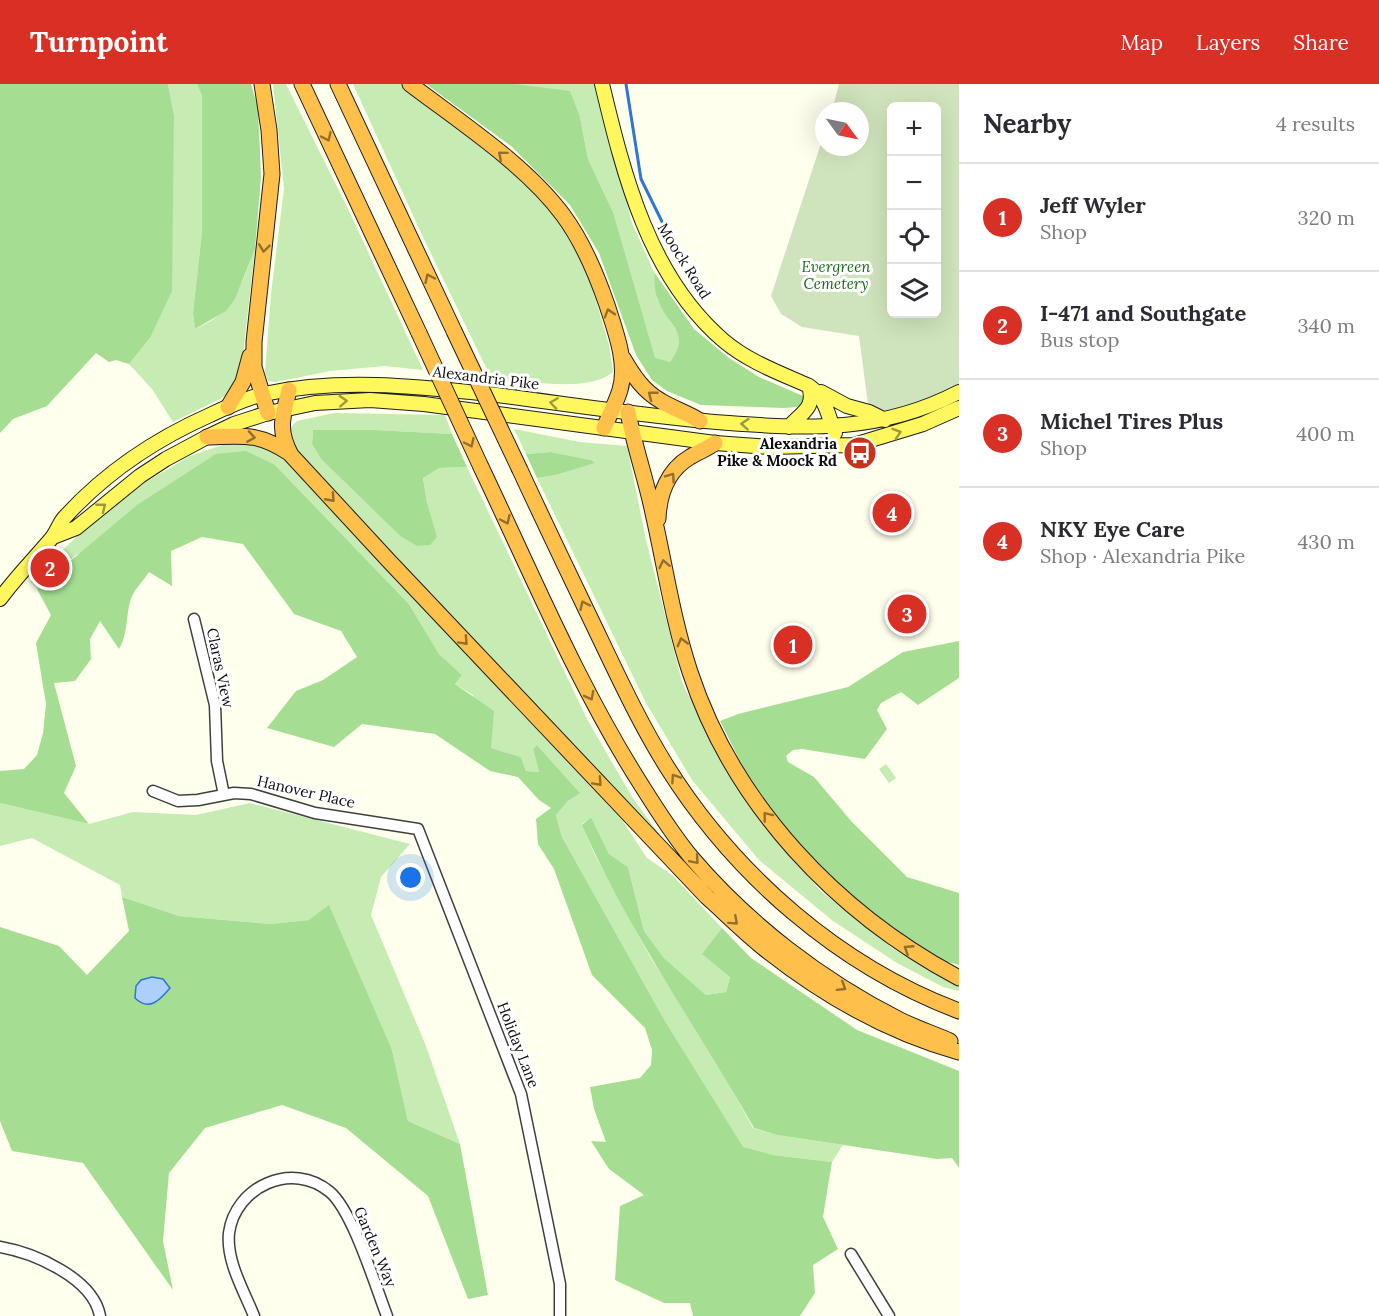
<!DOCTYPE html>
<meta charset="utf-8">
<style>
:root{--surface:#fff;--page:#f2f2f3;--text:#2b2b33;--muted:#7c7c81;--line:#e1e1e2;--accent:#d93025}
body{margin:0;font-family:Lora,serif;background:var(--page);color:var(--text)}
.controls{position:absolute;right:18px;top:18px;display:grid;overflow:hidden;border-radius:9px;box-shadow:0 6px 24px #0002}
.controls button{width:54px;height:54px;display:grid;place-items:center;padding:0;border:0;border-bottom:2px solid var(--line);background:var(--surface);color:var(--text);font:30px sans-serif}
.compass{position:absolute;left:815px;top:18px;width:54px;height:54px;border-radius:50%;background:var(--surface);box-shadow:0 6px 24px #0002;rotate:123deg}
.you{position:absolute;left:411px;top:794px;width:21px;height:21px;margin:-15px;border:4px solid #fff;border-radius:50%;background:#1a73e8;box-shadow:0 0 0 9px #1a73e833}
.badge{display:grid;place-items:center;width:39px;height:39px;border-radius:50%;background:var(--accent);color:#fff;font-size:20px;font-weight:700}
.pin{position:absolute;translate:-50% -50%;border:3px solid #fff;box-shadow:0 2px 6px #0006}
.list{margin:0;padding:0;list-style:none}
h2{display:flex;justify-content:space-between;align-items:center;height:78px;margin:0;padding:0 24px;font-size:26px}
h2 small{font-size:20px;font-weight:400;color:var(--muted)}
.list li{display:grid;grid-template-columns:39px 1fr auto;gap:18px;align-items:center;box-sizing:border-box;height:108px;padding:0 24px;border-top:2px solid var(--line)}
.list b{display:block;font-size:22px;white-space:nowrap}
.list p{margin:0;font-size:20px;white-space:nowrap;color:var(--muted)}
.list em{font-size:20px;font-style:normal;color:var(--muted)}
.icon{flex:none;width:33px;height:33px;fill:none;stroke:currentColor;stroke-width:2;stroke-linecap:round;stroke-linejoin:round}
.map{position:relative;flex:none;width:959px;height:1232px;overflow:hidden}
header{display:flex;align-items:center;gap:36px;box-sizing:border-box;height:84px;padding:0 30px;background:var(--accent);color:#fff}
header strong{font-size:28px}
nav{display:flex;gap:33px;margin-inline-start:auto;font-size:21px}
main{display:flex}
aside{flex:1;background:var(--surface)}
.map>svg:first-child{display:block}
.green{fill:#c6ecb4}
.forest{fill:#a5de92}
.cemetery{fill:#cfe3bc;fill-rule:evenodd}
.water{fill:#adcffb;stroke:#2f74d7;stroke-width:1.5}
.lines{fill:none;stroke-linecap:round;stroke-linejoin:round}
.stream{stroke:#2f74d7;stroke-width:3}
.minor-casing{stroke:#404040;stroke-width:13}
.major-casing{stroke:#1e1e1e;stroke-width:16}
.highway-casing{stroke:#1e1e1e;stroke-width:17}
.minor{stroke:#fff;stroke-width:10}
.major{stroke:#fff75d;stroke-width:14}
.highway{stroke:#ffc04b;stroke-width:15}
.highway-bridge-casing{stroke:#1e1e1e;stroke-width:17;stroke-linecap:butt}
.highway-bridge{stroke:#ffc04b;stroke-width:15}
.oneway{stroke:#926f2f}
.oneway2{stroke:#9e993d}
.labels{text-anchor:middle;stroke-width:6;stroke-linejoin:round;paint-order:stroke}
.street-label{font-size:15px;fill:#0d0d0d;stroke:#fff}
.park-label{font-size:15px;font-style:italic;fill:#1a6a18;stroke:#fff}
.poi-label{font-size:15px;font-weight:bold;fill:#0d0d0d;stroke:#fff;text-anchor:end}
</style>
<header>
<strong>Turnpoint</strong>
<nav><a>Map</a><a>Layers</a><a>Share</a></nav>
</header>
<main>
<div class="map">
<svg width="959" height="1232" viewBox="0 0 959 1232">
<rect width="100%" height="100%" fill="#ffffed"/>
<path class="green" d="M 168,0 L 197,0 L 202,12 L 202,147 L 193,229 L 195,245 C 237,227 239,204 255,165 L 241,288 L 232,307 L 218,316 L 173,338 L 152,305 L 129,280 L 150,254 L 172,86 L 174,31 Z
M 273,0 L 286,0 L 348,125 L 423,286 L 385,282 L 330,287 L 276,298 L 268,297 L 265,289 L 271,210 L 284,105 Z
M 353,0 L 401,0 L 522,96 L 555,131 L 587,186 L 609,261 L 613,288 C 586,310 525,296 491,294 L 422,151 Z
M 514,0 L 597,0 L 632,139 L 654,188 L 657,215 L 679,251 L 680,265 L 670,278 L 655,275 L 649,259 L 613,128 L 588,75 L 580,33 Z
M 334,329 L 445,331 L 452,350 L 375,346 L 313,346 L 312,360 L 321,375 L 400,452 L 427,419 L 423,393 L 439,384 L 467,383 L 587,635 L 632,713 L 678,776 L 315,389 L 292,359 L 289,345 L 297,337 Z
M 514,345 L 580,358 L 627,362 L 646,456 L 682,598 L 712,659 L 765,744 L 821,807 L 892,864 L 959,903 L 959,907 L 943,903 L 897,879 L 833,837 L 759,776 L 692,696 L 646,619 L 537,394 L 556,391 L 594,379 L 591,376 L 551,368 L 526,370 Z
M 231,358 L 267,362 L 284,376 L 622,736 L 647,774 L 672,791 L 722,844 L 703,870 L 730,892 L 726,908 L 706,911 L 664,874 L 644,847 L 628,783 L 609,770 L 591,733 L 582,740 L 594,769 L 649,871 L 715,975 L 753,1044 L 777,1051 L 843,1061 L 832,1078 L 773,1071 L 743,1064 L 665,937 L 562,753 L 556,731 L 568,717 L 579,708 L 537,661 L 533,665 L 539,688 L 526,687 L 521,673 L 491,664 L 473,611 L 455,600 L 462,591 L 439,570 L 409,520 L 275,381 L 76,471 L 37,505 L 30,497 L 90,440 L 139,402 L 190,372 Z
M 886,680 L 896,694 L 889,699 L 879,685 Z
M 0,719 L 89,740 L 133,728 L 196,731 L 250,719 L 410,760 L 381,793 L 371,831 L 426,962 L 460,1060 L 408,1037 L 392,966 L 309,836 L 271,840 L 179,832 L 122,813 L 120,801 L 32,754 L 0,762 Z"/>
<path class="forest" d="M 0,0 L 168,0 L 174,31 L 172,207 L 150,254 L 129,280 L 116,276 L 109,278 L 96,269 L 47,322 L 13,335 L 0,349 Z
M 197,0 L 251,0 L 258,24 L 261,93 L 255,165 L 235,215 L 226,227 L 195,245 L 193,229 L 202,147 L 202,12 Z
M 426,0 L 514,0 L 570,7 L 580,33 L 588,75 L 613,128 L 655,274 L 670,278 C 692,248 668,243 658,216 C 654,208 655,197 654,188 L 694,245 L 729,274 L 759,293 L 803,312 L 803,318 L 797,323 L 784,324 L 701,321 L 667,307 L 652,296 L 636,271 L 599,169 L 570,121 L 511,62 Z
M 313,346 L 375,346 L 452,350 L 467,383 L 439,384 L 423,394 L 427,419 L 437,453 L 430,461 L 417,462 L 400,452 L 321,375 L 312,360 Z
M 246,367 L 275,381 L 409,520 L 439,570 L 462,591 L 455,600 L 494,627 L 491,664 L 521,673 L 526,687 L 539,688 L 533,665 L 537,661 L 580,709 L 568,717 L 556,731 L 562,753 L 665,937 L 743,1063 L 773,1071 L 832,1078 L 823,1133 L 838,1165 L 813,1181 L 815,1209 L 800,1232 L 693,1232 L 690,1219 L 664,1219 L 615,1196 L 620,1122 L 644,1111 L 609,1085 L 591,1057 L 606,1058 L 594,1025 L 590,1003 L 640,994 L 651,981 L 652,966 L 645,944 L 592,891 L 554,785 L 538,760 L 536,735 L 551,724 L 539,716 L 518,693 L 490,687 L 435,650 L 362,640 L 334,663 L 267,644 L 296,607 L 323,596 L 357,573 L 341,547 L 294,530 L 243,460 L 202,453 L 171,467 L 172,502 L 149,488 C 144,496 136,504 132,512 C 125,530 129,549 119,565 L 100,537 L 90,555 L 91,575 L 75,597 L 54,599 L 76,682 L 64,709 L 89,740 L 0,719 L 0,687 L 24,685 L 37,671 L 43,649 L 46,620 L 36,559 L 51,531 L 37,505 L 137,421 L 216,370 Z
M 551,368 L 591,376 L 595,379 L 556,391 L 537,394 L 526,370 Z
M 959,557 L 959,594 L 918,621 L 901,608 L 881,619 L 877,626 L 887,645 L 865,675 L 802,665 L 793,666 L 786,672 L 788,678 L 814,693 L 852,738 L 907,793 L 959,809 L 959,881 L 937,875 L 884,841 L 829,792 L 778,735 L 747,691 L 720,637 L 738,630 L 848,603 L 903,568 Z
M 591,733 L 609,770 L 628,783 L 644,847 L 664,874 L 706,911 L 726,908 L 730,893 L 702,870 L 722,844 L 751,874 L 857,946 L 959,987 L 959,1084 L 952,1074 L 937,1075 L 777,1051 L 754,1044 C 697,943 628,847 582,741 Z
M 122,813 L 179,832 L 271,840 L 309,836 L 329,821 L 392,966 L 408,1037 L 460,1060 L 488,1211 L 468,1215 L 428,1112 L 346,1044 L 282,1021 L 205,1044 L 169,1089 L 163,1157 L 173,1206 L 83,1079 L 12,1067 L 0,1037 L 0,843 L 59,862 L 87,891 L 129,847 Z"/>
<path class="cemetery" d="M 839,0 L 959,0 L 959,308 L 911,329 L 869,328 L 859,252 L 802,243 L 781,230 L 771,212 L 824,50 L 824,63 L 860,63 L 860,27 L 832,27 ZM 892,22 L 936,22 L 936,230 L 892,230 Z"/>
<path class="water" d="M 152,893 L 163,895 L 170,904 C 160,916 149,928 135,914 L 136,902 L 141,896 Z"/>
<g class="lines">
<path class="stream" d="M 626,0 L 641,95 L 673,160 L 681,170"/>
<defs>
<path id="minor" d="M 194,535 L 215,621 L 217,677 L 224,711
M 153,707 L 178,717 L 198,716 L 234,709 L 251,710 L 315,729 L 418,745 L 521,1010 L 560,1200 L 560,1232
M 0,1163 C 34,1169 93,1194 100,1232
M 851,1170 L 889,1232
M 254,1232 C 244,1207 226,1177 229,1149 C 235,1103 292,1076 330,1108 C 353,1128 375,1201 387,1232"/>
<path id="major" d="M 602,0 C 624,92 649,193 724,257 C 749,278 780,289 809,302 C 827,315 827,330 835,349
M 821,308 L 847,322 L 869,328 L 885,336
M 789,343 C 802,328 816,324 809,302
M 53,453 L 76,444 L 140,392 L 166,375 L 207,353 L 234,340 L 268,329 L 315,319 L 370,316 L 424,320 L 715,359 L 769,363 L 854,361 L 923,340 L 959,324
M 0,515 C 16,493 34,475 51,455 C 57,448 59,439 65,433 C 105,389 156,355 210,331 C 227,323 246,314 264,310 C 338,294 414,302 489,310 C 569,320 648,333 729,339 C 812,345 882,348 959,308"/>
<path id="highway" d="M 262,0 L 269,46 L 272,90 L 254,258 L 254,283 L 268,329
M 302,0 L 419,249
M 338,0 L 454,247
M 410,0 C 460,38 526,81 563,131 C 583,158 596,189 607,221 C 615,246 628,279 620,306 C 616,319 609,332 604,344
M 623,274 C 633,291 643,307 661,317 C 674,325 688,329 700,337
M 289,306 C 283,333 277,345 291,371 L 389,477 L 707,813 C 726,830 745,849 765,865 C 823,911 887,948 959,968
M 228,323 L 243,298 L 250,272
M 628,328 C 634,362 646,395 653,429 C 665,482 673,537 690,588 C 734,721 837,829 959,894
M 207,353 C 243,352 257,348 289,369
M 481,383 C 532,490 578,602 642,702 C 657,726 673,751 691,773 C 748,840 821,896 900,936 C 916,944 934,950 950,957
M 520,386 C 544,438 569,490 594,542 C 617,590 639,638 667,683 C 735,791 839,882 959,927
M 658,435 C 659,410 668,386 690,373 C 698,368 707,365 715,359"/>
</defs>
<use href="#minor" class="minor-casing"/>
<use href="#major" class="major-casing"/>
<use href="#highway" class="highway-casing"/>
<use href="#minor" class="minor"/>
<use href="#major" class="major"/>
<use href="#highway" class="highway"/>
<defs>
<path id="highway-bridge" d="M 454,247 L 520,386
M 419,249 L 481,383"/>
</defs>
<use href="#highway-bridge" class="highway-bridge-casing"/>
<use href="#highway-bridge" class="highway-bridge"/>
</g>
<defs><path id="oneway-chevron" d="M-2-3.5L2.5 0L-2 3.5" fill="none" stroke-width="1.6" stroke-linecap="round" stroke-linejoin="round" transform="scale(1.5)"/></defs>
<g class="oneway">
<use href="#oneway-chevron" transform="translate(327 53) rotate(65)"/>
<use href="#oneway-chevron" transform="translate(502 71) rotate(-140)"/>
<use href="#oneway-chevron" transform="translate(264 164) rotate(97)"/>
<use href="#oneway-chevron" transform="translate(429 194) rotate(-115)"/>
<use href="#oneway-chevron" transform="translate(609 229) rotate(-107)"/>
<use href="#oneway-chevron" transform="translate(652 311) rotate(-142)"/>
<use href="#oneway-chevron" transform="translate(251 353) rotate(9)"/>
<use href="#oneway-chevron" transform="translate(470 359) rotate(65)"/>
<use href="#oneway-chevron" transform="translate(671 393) rotate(-55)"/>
<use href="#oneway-chevron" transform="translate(331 414) rotate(48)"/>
<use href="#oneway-chevron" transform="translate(506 436) rotate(65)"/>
<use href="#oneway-chevron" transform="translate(664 480) rotate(-102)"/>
<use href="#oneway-chevron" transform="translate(584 521) rotate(-115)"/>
<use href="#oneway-chevron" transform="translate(464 557) rotate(47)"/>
<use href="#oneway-chevron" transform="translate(682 558) rotate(-105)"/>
<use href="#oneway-chevron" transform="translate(590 612) rotate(62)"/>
<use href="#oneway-chevron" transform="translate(675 694) rotate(-124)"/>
<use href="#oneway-chevron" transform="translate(598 698) rotate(47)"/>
<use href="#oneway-chevron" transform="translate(767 732) rotate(-128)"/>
<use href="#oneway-chevron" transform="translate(695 776) rotate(49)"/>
<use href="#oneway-chevron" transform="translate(734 837) rotate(42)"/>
<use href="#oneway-chevron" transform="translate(908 865) rotate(-147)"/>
<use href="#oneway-chevron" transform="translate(842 903) rotate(32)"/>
</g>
<g class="oneway2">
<use href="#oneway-chevron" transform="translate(343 317) rotate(-3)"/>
<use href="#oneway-chevron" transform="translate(554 319) rotate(-172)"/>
<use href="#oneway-chevron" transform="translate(745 340) rotate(-176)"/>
<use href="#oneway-chevron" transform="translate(897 349) rotate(-18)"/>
<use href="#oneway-chevron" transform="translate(102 423) rotate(-39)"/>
</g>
<defs>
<symbol id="bus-disc" viewBox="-11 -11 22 22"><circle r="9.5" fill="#c7341b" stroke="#fff"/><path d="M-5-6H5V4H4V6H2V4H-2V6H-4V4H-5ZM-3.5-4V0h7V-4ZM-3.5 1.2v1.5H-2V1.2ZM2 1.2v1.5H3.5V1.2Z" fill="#fff"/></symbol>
</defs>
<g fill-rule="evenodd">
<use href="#bus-disc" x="841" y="350" width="38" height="38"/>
</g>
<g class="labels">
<g class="street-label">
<text transform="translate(684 177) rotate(58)" y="5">Moock Road</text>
<text transform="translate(486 294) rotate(7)" y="5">Alexandria Pike</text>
<text transform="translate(220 584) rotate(78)" y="5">Claras View</text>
<text transform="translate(306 708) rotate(13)" y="5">Hanover Place</text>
<text transform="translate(518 961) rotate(69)" y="5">Holiday Lane</text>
<text transform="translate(375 1163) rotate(67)" y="5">Garden Way</text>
</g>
<g class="park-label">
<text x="836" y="188">Evergreen<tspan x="836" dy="17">Cemetery</tspan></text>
</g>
<g class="poi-label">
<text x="837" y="365">Alexandria<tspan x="837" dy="17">Pike &amp; Moock Rd</tspan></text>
</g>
</g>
</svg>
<div class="controls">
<button>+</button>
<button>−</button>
<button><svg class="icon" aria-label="locate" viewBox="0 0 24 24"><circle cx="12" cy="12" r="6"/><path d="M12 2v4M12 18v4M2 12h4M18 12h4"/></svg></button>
<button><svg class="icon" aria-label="layers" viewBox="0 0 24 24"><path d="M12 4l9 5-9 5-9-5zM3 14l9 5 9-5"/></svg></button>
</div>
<svg class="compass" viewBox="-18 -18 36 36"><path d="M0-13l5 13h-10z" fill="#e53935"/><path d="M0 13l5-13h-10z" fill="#7c7c81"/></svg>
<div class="you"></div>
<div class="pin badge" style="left:793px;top:561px">1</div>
<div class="pin badge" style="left:50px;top:484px">2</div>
<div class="pin badge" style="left:907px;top:530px">3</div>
<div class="pin badge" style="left:892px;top:429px">4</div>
</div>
<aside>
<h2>Nearby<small>4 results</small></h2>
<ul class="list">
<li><span class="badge">1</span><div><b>Jeff Wyler</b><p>Shop</p></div><em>320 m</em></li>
<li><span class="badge">2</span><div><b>I-471 and Southgate</b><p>Bus stop</p></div><em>340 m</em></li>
<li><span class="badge">3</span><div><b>Michel Tires Plus</b><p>Shop</p></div><em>400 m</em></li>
<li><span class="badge">4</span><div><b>NKY Eye Care</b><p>Shop · Alexandria Pike</p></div><em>430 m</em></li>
</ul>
</aside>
</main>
